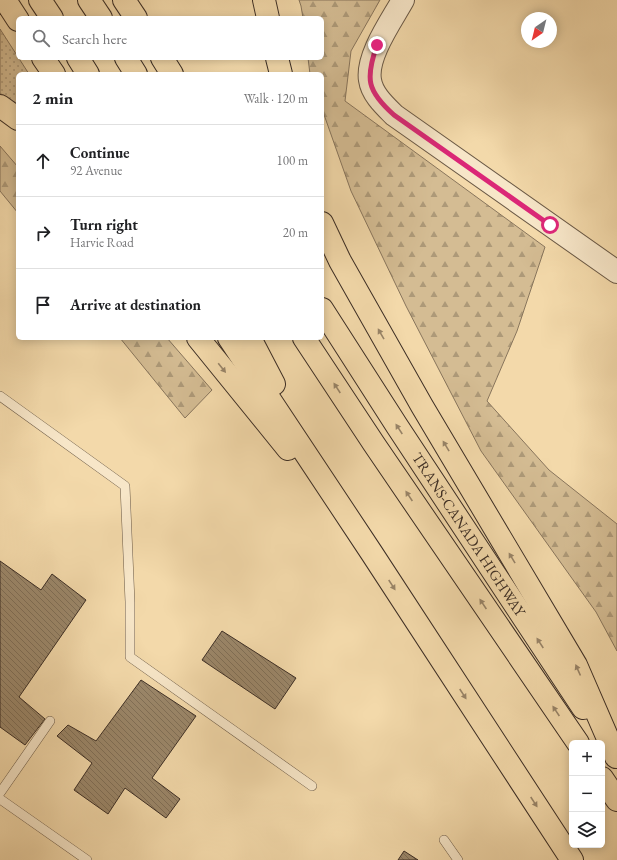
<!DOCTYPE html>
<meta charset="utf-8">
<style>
:root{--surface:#fff;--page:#f2f2f2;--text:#202124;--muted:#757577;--line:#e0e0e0}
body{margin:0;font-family:"EB Garamond",serif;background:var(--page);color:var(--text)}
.controls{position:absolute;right:12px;bottom:12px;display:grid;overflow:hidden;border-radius:6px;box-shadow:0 2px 10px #0003}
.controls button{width:36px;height:36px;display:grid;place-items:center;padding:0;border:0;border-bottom:1px solid var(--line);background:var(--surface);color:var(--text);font:20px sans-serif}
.compass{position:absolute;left:521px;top:12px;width:36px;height:36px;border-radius:50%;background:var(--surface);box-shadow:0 2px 10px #0003;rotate:215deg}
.stop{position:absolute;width:12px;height:12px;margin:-9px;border:3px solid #db2777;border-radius:50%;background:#fff}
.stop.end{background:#db2777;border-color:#fff;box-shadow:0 1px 4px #0008}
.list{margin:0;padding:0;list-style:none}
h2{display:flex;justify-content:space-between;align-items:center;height:52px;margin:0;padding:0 16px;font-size:17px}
h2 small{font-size:13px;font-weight:400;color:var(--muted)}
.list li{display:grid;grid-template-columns:26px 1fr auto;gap:12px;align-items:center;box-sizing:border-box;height:72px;padding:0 16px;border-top:1px solid var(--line)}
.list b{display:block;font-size:15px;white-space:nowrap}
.list p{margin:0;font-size:13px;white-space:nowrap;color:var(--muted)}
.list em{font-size:13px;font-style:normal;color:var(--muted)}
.icon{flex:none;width:22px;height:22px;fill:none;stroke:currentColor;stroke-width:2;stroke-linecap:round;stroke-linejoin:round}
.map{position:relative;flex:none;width:617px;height:860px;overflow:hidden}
.search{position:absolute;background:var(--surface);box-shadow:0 2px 10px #0003;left:16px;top:16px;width:308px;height:44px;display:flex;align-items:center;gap:10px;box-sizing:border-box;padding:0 14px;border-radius:6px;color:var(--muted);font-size:15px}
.panel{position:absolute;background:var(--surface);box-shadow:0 2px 10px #0003;left:16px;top:72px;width:308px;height:268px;border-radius:6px}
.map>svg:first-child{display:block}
.grass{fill:url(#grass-dots);stroke:#88755c}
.forest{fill:url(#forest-firs);stroke:#88755c}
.building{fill:url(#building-back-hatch);stroke:#3c2e25}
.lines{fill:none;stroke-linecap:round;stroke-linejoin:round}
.service-casing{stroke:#6a5946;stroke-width:10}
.tertiary-casing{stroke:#6a5946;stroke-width:24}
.motorway-casing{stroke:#3c2e25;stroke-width:24}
.service{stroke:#f7e6c8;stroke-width:9}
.tertiary{stroke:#f7e6c8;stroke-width:22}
.motorway{stroke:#f3d9aa;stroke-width:22}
.oneway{fill:#988468}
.route{stroke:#db2777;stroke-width:5}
.labels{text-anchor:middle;stroke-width:3;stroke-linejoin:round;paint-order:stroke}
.street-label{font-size:15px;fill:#3c2e25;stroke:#f7e6c8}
</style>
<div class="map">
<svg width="617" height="860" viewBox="0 0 617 860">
<defs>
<pattern id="grass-dots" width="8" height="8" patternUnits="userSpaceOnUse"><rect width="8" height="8" fill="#d4bc93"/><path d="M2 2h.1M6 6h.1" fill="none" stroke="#ad9978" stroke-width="1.8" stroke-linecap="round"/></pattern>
<pattern id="forest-firs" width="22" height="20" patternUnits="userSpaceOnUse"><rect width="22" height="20" fill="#d4bc93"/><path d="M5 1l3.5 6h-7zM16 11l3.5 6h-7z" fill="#ad9978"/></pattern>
<pattern id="building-back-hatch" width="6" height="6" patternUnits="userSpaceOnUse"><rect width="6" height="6" fill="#9b876a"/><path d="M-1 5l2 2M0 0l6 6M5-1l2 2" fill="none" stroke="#806f57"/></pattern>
</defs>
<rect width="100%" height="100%" fill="#f3d9aa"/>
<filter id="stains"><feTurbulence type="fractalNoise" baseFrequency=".005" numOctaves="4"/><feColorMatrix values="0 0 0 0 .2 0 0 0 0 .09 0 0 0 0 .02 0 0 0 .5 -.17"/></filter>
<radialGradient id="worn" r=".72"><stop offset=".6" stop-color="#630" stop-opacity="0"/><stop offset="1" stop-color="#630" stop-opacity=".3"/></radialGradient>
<path class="grass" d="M 0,29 L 29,74 L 18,74 L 18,107 L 0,93 Z"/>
<path class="forest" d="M 299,0 L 380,0 L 351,51 L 345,101 L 545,247 L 517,331 L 487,401 L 549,470 L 617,524 L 617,651 L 596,612 L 481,451 L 406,306 L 351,191 L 322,109 L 322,74 L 310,74 L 308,58 L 322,58 L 322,18 L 303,18 L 301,6 Z
M 0,146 L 18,167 L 18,213 L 0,191 Z
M 120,338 L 167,338 L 212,390 L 185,418 Z"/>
<path class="building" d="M 0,561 L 41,590 L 52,574 L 86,600 L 19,697 L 45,719 L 25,745 L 0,727 Z
M 222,631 L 296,678 L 275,709 L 202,660 Z
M 141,680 L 196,716 L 152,778 L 180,799 L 166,818 L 125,788 L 108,814 L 74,790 L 92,763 L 57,736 L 68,725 L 96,741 Z
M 404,851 L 418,860 L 398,860 Z"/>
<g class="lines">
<defs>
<path id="service" d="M 0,396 L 125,486 L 130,602 L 130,657 L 312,786
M 0,793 L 50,721
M 0,799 L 87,860
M 444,840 L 458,860"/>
<path id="tertiary" d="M 403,0 C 392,20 366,56 370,80 C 372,94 384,105 394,115 L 617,272"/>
<g id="motorway">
<path d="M 5,0 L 18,20"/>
<path d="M 40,0 L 52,18"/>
<path d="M 89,0 L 101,18"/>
<path d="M 124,0 L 136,18"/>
<path d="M 264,0 L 268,18"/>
<path d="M 43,58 L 54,74"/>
<path d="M 78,58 L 88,74"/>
<path d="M 126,58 L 136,74"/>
<path d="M 162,58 L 172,74"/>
<path d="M 277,58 L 281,74"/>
<path d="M 0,106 L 18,119"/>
<path d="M 322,223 L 340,261 L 422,406 L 576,665 L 616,757"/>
<path id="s1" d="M 322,309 L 397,426 L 583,708"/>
<path d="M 198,338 L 288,449"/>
<path d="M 229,338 L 371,552 L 572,860"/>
<path d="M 250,338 L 274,384"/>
<path d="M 304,338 L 374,444 L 578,743"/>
<path d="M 602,778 L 617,800"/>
</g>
</defs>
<use href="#service" class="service-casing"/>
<use href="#tertiary" class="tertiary-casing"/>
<use href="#motorway" class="motorway-casing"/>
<use href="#service" class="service"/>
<use href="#tertiary" class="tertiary"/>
<use href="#motorway" class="motorway"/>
</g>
<defs><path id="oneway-solid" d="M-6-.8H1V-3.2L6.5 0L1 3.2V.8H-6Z"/></defs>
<g class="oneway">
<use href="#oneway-solid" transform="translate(381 334) rotate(-120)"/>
<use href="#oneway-solid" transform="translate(222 368) rotate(51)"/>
<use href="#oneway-solid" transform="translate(337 388) rotate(-123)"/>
<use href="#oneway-solid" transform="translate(399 429) rotate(-123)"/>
<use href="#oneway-solid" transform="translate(446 446) rotate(-121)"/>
<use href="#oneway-solid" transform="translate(409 496) rotate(-124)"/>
<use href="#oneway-solid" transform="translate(512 558) rotate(-121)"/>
<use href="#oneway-solid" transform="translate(392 585) rotate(57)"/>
<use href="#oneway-solid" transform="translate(483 604) rotate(-124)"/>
<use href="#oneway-solid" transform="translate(540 643) rotate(-123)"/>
<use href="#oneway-solid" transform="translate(578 670) rotate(-114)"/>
<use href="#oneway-solid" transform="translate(463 694) rotate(57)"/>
<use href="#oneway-solid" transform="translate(556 711) rotate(-124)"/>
<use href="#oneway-solid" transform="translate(534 802) rotate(57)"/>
</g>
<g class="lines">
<path class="route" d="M 377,45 C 365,79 367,91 394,115 L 550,225"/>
</g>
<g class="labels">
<g class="street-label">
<text dy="5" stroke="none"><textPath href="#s1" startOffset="269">TRANS-CANADA HIGHWAY</textPath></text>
</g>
</g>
<rect width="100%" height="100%" filter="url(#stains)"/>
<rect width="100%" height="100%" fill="url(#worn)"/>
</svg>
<div class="controls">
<button>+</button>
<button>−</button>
<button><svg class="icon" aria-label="layers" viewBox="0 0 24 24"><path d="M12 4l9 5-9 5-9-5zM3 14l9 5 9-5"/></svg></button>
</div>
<svg class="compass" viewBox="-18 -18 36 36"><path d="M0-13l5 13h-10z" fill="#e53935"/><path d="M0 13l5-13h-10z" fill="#757577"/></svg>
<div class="stop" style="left:550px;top:225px"></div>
<div class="stop end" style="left:377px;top:45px"></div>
<div class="search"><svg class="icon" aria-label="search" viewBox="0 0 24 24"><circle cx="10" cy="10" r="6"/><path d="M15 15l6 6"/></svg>Search here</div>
<section class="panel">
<h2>2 min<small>Walk · 120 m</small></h2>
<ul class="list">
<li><svg class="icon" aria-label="ahead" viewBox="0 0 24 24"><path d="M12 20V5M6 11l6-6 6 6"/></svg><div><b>Continue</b><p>92 Avenue</p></div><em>100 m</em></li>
<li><svg class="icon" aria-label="right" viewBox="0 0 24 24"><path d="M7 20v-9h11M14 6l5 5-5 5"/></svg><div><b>Turn right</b><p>Harvie Road</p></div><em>20 m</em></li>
<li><svg class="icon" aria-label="arrive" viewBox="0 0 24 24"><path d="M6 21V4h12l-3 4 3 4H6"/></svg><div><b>Arrive at destination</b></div></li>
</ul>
</section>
</div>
